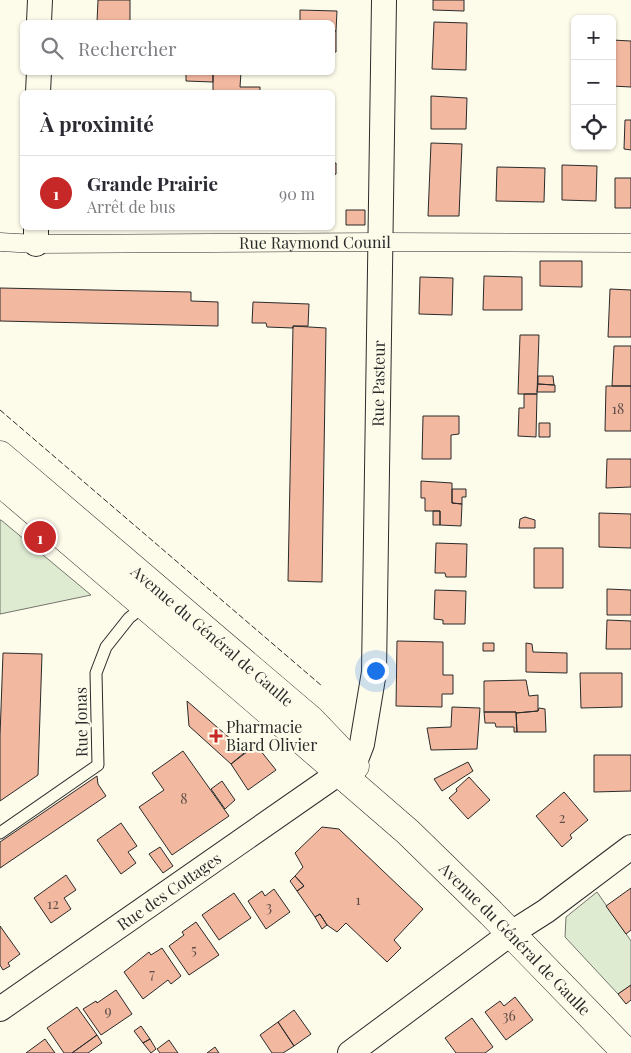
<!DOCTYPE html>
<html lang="fr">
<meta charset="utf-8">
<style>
:root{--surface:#fff;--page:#f7f7f7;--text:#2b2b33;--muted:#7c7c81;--line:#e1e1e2;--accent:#c62828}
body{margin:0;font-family:"Playfair Display",serif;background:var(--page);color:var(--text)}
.controls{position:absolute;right:15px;top:15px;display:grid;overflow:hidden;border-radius:8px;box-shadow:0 1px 4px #0004}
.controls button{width:45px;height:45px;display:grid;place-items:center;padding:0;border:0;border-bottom:1px solid var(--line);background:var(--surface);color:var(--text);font:25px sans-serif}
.you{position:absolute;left:375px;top:670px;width:18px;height:18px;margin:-12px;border:4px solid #fff;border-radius:50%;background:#1a73e8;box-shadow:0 0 0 8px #1a73e833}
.badge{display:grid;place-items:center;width:32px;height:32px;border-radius:50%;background:var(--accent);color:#fff;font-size:16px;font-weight:700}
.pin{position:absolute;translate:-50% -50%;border:2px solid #fff;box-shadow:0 1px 5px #0006}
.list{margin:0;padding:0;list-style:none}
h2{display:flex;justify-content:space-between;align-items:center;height:65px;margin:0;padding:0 20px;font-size:21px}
h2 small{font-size:16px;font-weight:400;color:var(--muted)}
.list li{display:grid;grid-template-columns:32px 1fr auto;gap:15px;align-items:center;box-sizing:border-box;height:75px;padding:0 20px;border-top:1px solid var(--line)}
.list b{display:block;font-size:19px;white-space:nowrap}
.list p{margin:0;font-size:16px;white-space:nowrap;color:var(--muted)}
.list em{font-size:16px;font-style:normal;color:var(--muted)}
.icon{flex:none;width:28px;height:28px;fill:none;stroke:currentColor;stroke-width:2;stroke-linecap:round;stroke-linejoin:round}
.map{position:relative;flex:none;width:631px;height:1053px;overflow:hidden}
.search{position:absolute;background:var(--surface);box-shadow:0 1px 4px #0004;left:20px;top:20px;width:315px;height:55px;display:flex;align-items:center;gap:12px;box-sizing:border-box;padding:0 18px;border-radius:8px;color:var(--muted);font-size:19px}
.panel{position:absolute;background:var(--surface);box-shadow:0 1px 4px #0004;left:20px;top:90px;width:315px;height:140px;border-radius:8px}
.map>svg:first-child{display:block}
.green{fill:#deebd1;stroke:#74746e}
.building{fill:#f2b8a0;stroke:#2b2b2b}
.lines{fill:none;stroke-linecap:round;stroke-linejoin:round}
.service-casing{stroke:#2b2b2b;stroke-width:13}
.pedestrian-casing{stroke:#2b2b2b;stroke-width:19}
.minor-casing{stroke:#2b2b2b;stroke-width:26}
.primary-casing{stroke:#2b2b2b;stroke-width:29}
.service{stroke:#fdfbea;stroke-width:11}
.pedestrian{stroke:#fdfbea;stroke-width:18}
.minor{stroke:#fdfbea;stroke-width:24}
.primary{stroke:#fdfbea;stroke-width:28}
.fence{stroke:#2b2b2b;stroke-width:1;stroke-dasharray:6 2.5;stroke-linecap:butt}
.poi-dot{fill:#c62828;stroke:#fdfbea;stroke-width:2}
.labels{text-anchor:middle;stroke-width:4;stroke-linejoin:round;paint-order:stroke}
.number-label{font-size:14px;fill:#5d4e48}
.street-label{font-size:16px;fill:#2b2b2b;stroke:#fdfbea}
.poi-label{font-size:16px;fill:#2b2b2b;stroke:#fdfbea;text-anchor:start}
</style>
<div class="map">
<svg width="631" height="1053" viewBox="0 0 631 1053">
<rect width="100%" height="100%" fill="#fdfbea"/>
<path class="green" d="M 0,520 L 1,520 L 91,595 L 0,614 Z
M 597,892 L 631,941 L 631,985 L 618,994 L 565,937 L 566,917 Z"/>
<path class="building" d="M 98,0 L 130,0 L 130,22 L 97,22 Z
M 433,0 L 464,0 L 464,11 L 433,10 Z
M 300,10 L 337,11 L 336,31 L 332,31 L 332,22 L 300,22 Z
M 434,22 L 467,23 L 466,70 L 432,69 Z
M 332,31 L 336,31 L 336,52 L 332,52 Z
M 612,40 L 631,41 L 631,87 L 612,86 Z
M 186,72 L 213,72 L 213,82 L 186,81 Z
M 213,72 L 241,72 L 240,87 L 260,87 L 260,92 L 274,92 L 213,92 Z
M 431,96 L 467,98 L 466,129 L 431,129 Z
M 625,120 L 631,120 L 631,150 L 624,149 Z
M 431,143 L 462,144 L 459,216 L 428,216 Z
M 332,163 L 336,163 L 336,174 L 334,175 L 334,217 Z
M 562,165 L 597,166 L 596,201 L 562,200 Z
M 497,167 L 545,168 L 544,202 L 496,201 Z
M 615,178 L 631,178 L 631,208 L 615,208 Z
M 346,210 L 365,210 L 365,225 L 346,225 Z
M 540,261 L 582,261 L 582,287 L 540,286 Z
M 484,276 L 522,277 L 522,310 L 483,310 Z
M 420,277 L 453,278 L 452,315 L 419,314 Z
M 0,288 L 191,292 L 191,301 L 218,302 L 218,326 L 0,321 Z
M 610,289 L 631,290 L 631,337 L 608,337 Z
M 253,302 L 309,304 L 308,326 L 293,326 L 293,328 L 267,327 L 266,323 L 252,323 Z
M 293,326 L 326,328 L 322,582 L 288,581 Z
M 520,335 L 539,335 L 537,394 L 518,394 Z
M 614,346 L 631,346 L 631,386 L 612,386 Z
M 538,376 L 553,376 L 554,385 L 538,384 Z
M 538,384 L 555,385 L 555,392 L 537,392 Z
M 606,386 L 631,386 L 631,431 L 605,431 Z
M 524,394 L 537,394 L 536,437 L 518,436 L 519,408 L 524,408 Z
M 423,416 L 459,416 L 459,434 L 451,435 L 451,459 L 422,459 Z
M 539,423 L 550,423 L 550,437 L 539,437 Z
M 607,459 L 631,459 L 631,487 L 606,488 Z
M 421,481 L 452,483 L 452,503 L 462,504 L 461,526 L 440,525 L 440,511 L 425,511 L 425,498 L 421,498 Z
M 452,489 L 466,489 L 466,497 L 462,497 L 462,504 L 452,503 Z
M 433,511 L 440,511 L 440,525 L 433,525 Z
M 599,513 L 631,514 L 631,548 L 599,547 Z
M 525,517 L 535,520 L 535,528 L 519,528 L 520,519 Z
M 436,543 L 467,544 L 466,577 L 446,577 L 445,573 L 435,573 Z
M 534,548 L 563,548 L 563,588 L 534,588 Z
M 607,589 L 631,590 L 631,615 L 607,615 Z
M 435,590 L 466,591 L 465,624 L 443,624 L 443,620 L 434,619 Z
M 607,620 L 631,621 L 631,649 L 606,649 Z
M 397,641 L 443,642 L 443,675 L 453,675 L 453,694 L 442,694 L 442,707 L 396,706 Z
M 483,643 L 494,643 L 494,651 L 483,651 Z
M 526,643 L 532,644 L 533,652 L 567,653 L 567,673 L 526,672 Z
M 3,653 L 42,654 L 38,775 L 0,801 L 0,736 Z
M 580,673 L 622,673 L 622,707 L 581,708 Z
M 526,680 L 529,696 L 538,695 L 538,711 L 516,713 L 516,712 L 484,712 L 484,681 Z
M 187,701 L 240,747 L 238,748 L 244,753 L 231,764 L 189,726 Z
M 452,707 L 480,708 L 477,749 L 431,750 L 427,728 L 451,727 Z
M 539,708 L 545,709 L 546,732 L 517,732 L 516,713 L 538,711 Z
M 484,712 L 516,712 L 517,732 L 514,732 L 514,727 L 496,727 L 495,723 L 485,723 Z
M 256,745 L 276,770 L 248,790 L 231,764 Z
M 183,751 L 229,816 L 172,855 L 139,807 L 164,790 L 152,773 Z
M 594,755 L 631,755 L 631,791 L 594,792 Z
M 468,762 L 473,771 L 442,791 L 434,779 Z
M 97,776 L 98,784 L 106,796 L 0,868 L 0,842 Z
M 469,777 L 490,800 L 468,819 L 449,798 L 457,791 L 456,789 Z
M 222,781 L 235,800 L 225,809 L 211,789 Z
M 564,792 L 588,820 L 570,835 L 572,838 L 562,847 L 536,816 Z
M 121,823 L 137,846 L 128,852 L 136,863 L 121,874 L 97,840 Z
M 322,827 L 339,829 L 423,909 L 394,940 L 401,948 L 387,962 L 346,923 L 337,932 L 327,925 L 320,914 L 315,917 L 297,891 L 304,886 L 295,876 L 303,867 L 295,853 Z
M 160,847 L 173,866 L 163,873 L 149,854 Z
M 66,875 L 76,890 L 64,898 L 71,909 L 51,923 L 34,898 Z
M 295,876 L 304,886 L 297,891 L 290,881 Z
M 631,888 L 631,930 L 626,934 L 606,906 Z
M 274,889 L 290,912 L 266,929 L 248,901 L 262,891 L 265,896 Z
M 234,893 L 251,918 L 219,940 L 202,915 Z
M 320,914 L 327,925 L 322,929 L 315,917 Z
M 196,922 L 219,955 L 189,975 L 169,946 L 184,935 L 182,932 Z
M 0,926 L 20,954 L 8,963 L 10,966 L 3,970 L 0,965 Z
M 162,948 L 181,976 L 171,984 L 168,980 L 143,999 L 124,972 L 149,952 L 151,955 Z
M 631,985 L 631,1000 L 626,1004 L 618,994 Z
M 116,990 L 132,1014 L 101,1035 L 83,1009 L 96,1001 L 97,1003 Z
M 515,997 L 533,1020 L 506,1040 L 485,1012 L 500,1001 L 504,1006 Z
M 77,1007 L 97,1035 L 72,1053 L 64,1053 L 47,1028 Z
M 294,1010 L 311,1034 L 294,1046 L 278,1022 Z
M 472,1018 L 493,1047 L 485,1053 L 456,1053 L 445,1038 Z
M 278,1022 L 294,1046 L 283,1053 L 272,1053 L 260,1035 Z
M 141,1026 L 150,1039 L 143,1043 L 134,1031 Z
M 97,1035 L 102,1043 L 88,1053 L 72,1053 Z
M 45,1039 L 55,1053 L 26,1053 Z
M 150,1039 L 156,1049 L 151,1053 L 143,1043 Z
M 169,1040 L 178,1053 L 160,1053 L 157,1049 Z
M 215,1047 L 219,1053 L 207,1053 Z"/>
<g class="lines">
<defs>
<path id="service" d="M 0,833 L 98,765 L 96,673 L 106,647 L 129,618 L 144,606 L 146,606"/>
<g id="pedestrian">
<path id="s1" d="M 0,242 L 36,244 L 380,242 L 631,243"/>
</g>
<g id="minor">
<path d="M 39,22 L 40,0"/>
<path d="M 38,92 L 39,72"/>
<path d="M 36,244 L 36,228"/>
<path id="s2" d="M 354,765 L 362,744 L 374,672 L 384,0"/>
<path id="s3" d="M 0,1009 L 339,773"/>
<path d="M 350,1053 L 510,934 L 546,911 L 631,847"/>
</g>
<g id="primary">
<path id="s4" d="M 0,455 L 311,720 L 355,766"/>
<path id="s5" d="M 0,482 L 244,690 L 408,832 L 491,913 L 621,1047 L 624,1053"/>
</g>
</defs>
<use href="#service" class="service-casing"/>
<use href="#pedestrian" class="pedestrian-casing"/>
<use href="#minor" class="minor-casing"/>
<use href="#primary" class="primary-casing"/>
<use href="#service" class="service"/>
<use href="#pedestrian" class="pedestrian"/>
<use href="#minor" class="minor"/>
<use href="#primary" class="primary"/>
<path class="fence" d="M 0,410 L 322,686"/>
</g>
<path class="poi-dot" d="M213.5 728.5h5v5h5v5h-5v5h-5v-5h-5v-5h5z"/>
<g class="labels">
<g class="number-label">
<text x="618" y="414">18</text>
<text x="184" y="804">8</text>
<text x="562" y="823">2</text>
<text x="358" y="905">1</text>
<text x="53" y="909">12</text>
<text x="269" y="912">3</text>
<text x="194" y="955">5</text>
<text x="152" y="979">7</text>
<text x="108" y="1016">9</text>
<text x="509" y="1021">36</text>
</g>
<g class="street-label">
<text dy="6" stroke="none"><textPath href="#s1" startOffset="315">Rue Raymond Counil</textPath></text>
<text dy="6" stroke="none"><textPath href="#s2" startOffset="384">Rue Pasteur</textPath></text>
<text dy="6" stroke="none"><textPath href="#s4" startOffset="279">Avenue du Général de Gaulle</textPath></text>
<text transform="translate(81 722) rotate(-91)" y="6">Rue Jonas</text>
<text dy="6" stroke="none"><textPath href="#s3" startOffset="206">Rue des Cottages</textPath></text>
<text dy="6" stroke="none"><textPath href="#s5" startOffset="689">Avenue du Général de Gaulle</textPath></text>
</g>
<g class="poi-label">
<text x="226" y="733">Pharmacie<tspan x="226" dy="18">Biard Olivier</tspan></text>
</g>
</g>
</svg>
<div class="controls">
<button>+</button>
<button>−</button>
<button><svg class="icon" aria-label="locate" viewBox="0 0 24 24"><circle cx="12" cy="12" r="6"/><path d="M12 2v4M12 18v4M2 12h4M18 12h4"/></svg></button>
</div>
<div class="you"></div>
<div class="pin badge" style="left:40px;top:537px">1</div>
<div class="search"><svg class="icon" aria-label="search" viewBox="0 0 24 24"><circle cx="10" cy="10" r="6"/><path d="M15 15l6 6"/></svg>Rechercher</div>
<section class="panel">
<h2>À proximité<small></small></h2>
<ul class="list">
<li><span class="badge">1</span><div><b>Grande Prairie</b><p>Arrêt de bus</p></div><em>90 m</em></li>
</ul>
</section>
</div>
